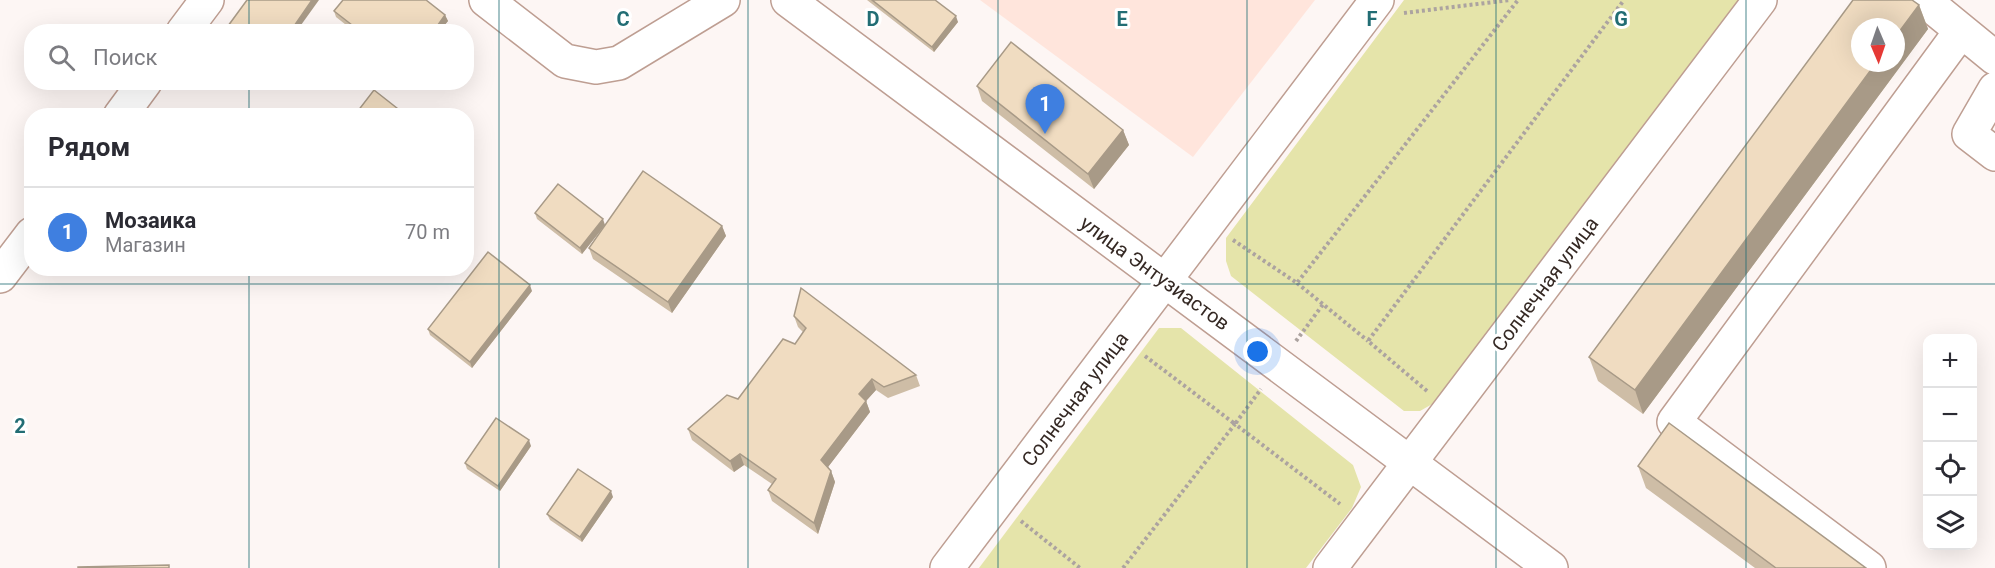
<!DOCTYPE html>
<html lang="ru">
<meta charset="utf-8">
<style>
:root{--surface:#fff;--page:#f2f2f3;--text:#2b2b33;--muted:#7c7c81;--line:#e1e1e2;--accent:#1a73e8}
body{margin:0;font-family:Roboto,sans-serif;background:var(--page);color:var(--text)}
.controls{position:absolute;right:18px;bottom:18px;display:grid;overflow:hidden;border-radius:12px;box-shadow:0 6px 24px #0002}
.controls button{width:54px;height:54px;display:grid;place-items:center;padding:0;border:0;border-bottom:2px solid var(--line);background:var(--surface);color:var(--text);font:30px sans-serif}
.compass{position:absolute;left:1851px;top:18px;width:54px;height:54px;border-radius:50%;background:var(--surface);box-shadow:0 6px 24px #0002;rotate:178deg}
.you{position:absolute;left:1258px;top:352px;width:21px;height:21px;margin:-15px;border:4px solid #fff;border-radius:50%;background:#1a73e8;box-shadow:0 0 0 9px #1a73e833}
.badge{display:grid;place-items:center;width:39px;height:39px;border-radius:50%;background:var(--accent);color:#fff;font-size:20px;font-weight:700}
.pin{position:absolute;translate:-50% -50px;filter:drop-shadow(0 2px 3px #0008)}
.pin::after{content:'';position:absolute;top:32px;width:21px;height:18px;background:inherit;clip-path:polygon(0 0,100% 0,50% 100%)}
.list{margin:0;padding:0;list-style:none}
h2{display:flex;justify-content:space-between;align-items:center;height:78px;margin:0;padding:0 24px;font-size:26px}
h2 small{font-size:20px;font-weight:400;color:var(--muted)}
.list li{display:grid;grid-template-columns:39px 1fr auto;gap:18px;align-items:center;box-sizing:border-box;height:90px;padding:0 24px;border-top:2px solid var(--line)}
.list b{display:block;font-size:22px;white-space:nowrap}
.list p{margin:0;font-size:20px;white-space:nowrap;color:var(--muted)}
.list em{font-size:20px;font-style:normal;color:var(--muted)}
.icon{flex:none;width:33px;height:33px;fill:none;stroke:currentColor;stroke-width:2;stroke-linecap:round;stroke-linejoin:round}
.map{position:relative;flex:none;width:1995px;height:568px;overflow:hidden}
.search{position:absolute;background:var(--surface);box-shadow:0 6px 24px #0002;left:24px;top:24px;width:450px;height:66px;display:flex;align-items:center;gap:15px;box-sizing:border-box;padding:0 21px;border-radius:24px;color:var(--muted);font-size:22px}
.panel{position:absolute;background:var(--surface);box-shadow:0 6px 24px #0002;left:24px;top:108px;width:450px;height:168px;border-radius:24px}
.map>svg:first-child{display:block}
.built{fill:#ffe5dc}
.green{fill:#e5e4aa}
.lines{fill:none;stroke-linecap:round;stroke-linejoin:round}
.minor-casing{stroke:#be9e92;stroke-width:36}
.path{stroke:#aca3a0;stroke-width:4;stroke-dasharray:3 3;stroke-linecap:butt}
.minor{stroke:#fff;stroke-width:33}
.wall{fill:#cebda6}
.shaded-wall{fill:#a89a87}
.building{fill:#f0dcc1;stroke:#a89a87;stroke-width:1.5}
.grid{fill:none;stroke:#226d74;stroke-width:1.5;stroke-opacity:0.55}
.labels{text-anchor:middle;stroke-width:6;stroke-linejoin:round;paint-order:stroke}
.street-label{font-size:20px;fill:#352924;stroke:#fff}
.grid-label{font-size:20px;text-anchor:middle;font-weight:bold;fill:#226d74;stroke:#fff;stroke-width:6;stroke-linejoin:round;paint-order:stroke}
</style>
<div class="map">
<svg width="1995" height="568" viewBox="0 0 1995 568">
<rect width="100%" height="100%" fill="#fdf6f4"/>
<path class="built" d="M 980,0 L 1315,0 L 1193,157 Z"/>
<path class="green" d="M 1404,0 L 1740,0 L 1441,399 L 1420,411 L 1404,411 L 1231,276 L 1226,261 L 1226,238 Z
M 1159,328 L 1181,328 L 1353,465 L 1361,487 L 1352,508 L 1306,568 L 979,568 Z"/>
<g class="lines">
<defs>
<path id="minor" d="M 486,0 L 565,61 L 596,67 L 619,63 L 723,0
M 788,0 L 1551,568
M 1924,0 L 1995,58
M 183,32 L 207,0
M 1995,89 L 1969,134 L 1995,154
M 120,116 L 145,82
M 0,276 L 32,234
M 947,568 L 1377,0
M 1330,568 L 1760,0
M 1869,568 L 1674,422 L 1961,31"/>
</defs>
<use href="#minor" class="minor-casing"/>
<path class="path" d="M 1404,13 L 1510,0
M 1233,240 L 1297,283 L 1518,0
M 1297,283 L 1368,341
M 1296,341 L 1324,303
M 1145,356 L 1235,424 L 1261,389
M 1427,391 L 1368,341 L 1624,0
M 1021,521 L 1080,568
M 1123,568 L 1235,424 L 1340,504"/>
<use href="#minor" class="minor"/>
</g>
<path class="wall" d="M 867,0 L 935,0 L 958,22 L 934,52 Z
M 1919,5 L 1928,29 L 1643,414 L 1598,381 L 1589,357 Z
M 334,11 L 445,15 L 448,21 L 439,32 L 355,32 L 336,17 Z
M 977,86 L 1123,130 L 1129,145 L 1094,189 L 982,101 Z
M 535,213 L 605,225 L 582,254 L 537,219 Z
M 722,226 L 726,236 L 672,313 L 593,259 L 589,248 Z
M 532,291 L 472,368 L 430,335 L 428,329 Z
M 794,316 L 916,375 L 920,386 L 888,398 L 876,390 L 866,401 L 870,412 L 828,467 L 831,471 L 835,482 L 818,534 L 772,501 L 768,490 L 772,484 L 744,465 L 734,472 L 692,440 L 688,429 L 738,399 L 795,344 L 803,332 L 798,327 Z
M 531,446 L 500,491 L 467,469 L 465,463 Z
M 1638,466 L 1866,568 L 1755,568 L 1646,488 Z
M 613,497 L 582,542 L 550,520 L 547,514 Z"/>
<path class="shaded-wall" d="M 312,0 L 319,0 L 296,32 L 290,32 Z
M 1919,5 L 1928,29 L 1643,414 L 1635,390 L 1876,63 L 1896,63 L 1896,36 Z
M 445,15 L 448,21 L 439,32 L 433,32 Z
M 956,16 L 958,22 L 934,52 L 932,47 Z
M 1123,130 L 1129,145 L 1094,189 L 1088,174 Z
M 603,219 L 605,225 L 582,254 L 580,248 Z
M 722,226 L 726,236 L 672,313 L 668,302 Z
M 530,285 L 532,291 L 472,368 L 470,362 Z
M 872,379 L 876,390 L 866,401 L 870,412 L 825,471 L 821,460 L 859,394 Z
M 529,440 L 531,446 L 500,491 L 498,486 Z
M 740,454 L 744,465 L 734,472 L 730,461 Z
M 831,471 L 835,482 L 818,534 L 814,523 Z
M 611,491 L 613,497 L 582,542 L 580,537 Z"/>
<path class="building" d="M 247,0 L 312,0 L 290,32 L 235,32 L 228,26 Z
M 343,0 L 426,0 L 445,15 L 433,32 L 361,32 L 334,11 Z
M 872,0 L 935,0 L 956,16 L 932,47 Z
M 1853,0 L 1912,0 L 1919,5 L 1896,36 L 1896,27 L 1860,27 L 1860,63 L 1876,63 L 1635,390 L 1589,357 Z
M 1011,42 L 1123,130 L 1088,174 L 977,86 Z
M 374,90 L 407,116 L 354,116 Z
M 643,171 L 722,226 L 668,302 L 589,248 Z
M 558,184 L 603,219 L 580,248 L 535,213 Z
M 488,252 L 530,285 L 470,362 L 428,329 Z
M 801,288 L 916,375 L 884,387 L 872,379 L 859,394 L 866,401 L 821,460 L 831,471 L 814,523 L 768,490 L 776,479 L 740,454 L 730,461 L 688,429 L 727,395 L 738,399 L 783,339 L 795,344 L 806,328 L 794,316 Z
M 496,418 L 529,440 L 498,486 L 465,463 Z
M 1669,423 L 1866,568 L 1776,568 L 1638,466 Z
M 578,469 L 611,491 L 580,537 L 547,514 Z
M 169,565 L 169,568 L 78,568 L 78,567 Z"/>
<path class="grid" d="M 249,0 L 249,32M 499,0 L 499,568M 748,0 L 748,568M 998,0 L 998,568M 1247,0 L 1247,568M 1496,0 L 1496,568M 1746,0 L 1746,568M 249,82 L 249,116M 249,268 L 249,568M 0,284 L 1995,284"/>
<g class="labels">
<g class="street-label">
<text transform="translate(1155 273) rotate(36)" y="7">улица Энтузиастов</text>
<text transform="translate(1545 284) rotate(-53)" y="7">Солнечная улица</text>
<text transform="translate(1075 399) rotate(-53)" y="7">Солнечная улица</text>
</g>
</g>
<g class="grid-label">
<text x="623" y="26">C</text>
<text x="873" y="26">D</text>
<text x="1122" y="26">E</text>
<text x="1372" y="26">F</text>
<text x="1621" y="26">G</text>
<text x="20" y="433">2</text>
</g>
</svg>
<div class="controls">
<button>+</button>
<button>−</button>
<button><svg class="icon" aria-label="locate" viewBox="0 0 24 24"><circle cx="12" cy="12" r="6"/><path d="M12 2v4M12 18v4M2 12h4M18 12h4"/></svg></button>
<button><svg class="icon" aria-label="layers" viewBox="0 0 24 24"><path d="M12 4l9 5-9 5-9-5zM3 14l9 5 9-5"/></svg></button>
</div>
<svg class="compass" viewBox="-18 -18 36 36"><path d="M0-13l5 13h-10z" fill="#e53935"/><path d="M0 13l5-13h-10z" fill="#7c7c81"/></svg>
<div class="you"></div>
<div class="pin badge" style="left:1045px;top:134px;background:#3f7fe0">1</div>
<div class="search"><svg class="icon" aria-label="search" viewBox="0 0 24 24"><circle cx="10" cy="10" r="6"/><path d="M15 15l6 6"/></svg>Поиск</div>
<section class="panel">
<h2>Рядом<small></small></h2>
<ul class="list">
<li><span class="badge" style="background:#3f7fe0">1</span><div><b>Мозаика</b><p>Магазин</p></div><em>70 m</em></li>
</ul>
</section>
</div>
